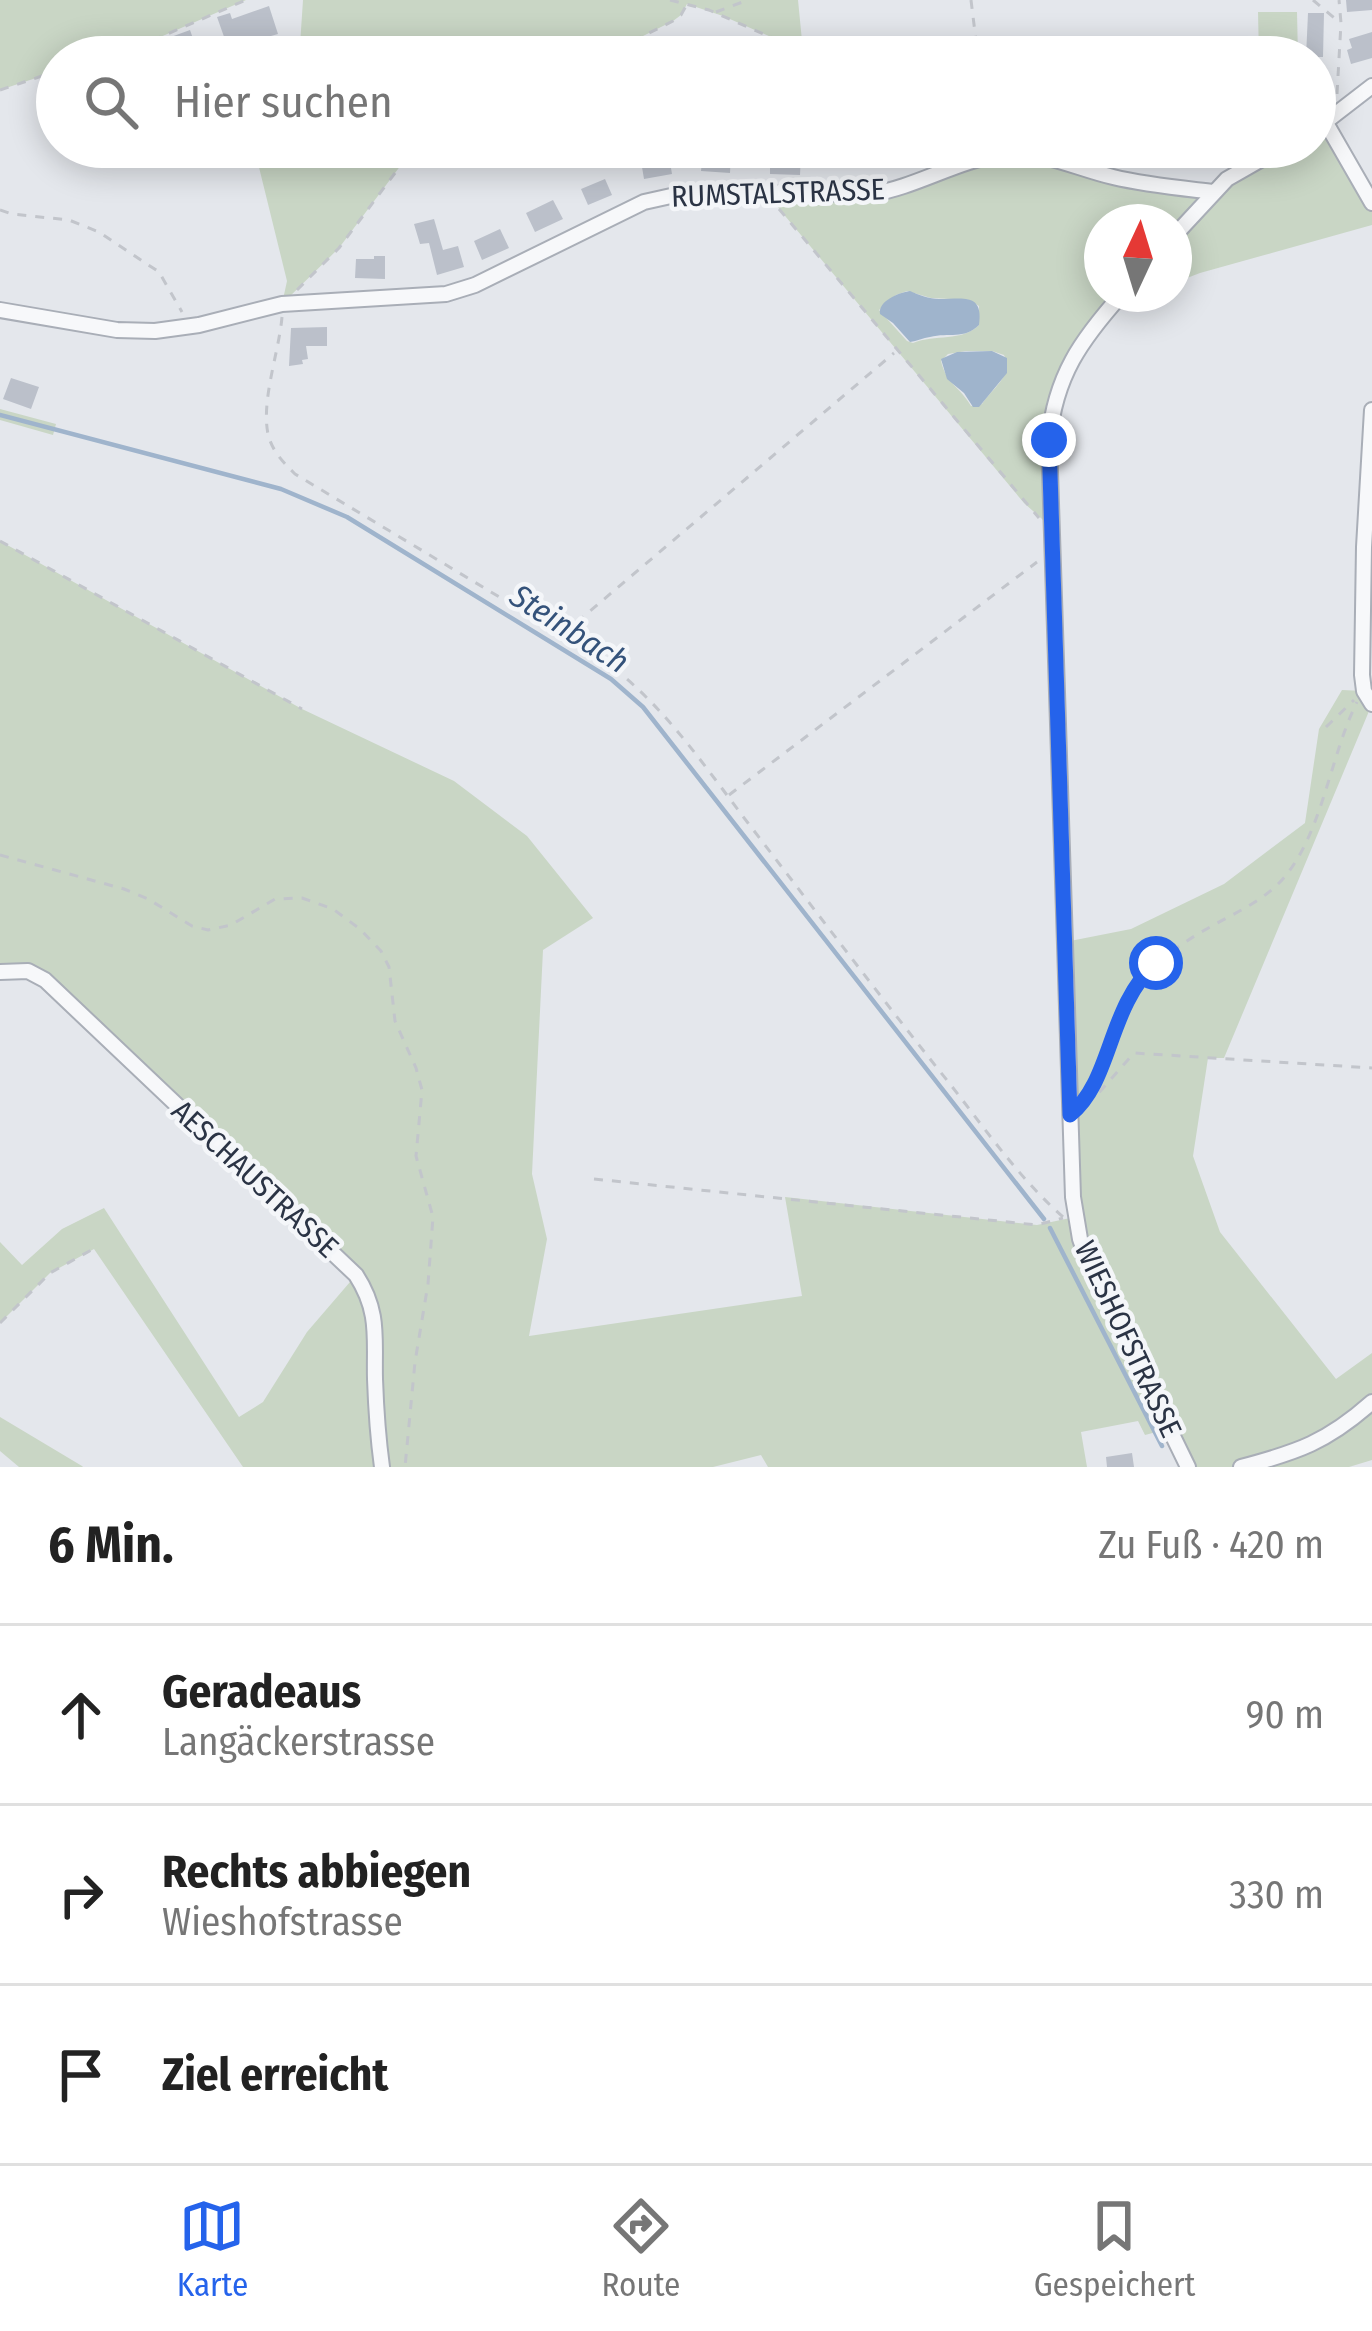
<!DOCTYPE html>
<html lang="de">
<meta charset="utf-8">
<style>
:root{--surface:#fff;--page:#f6f6f6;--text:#222;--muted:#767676;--line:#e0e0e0;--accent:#2563eb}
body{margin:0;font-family:"Fira Sans Condensed",sans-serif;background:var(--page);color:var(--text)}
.compass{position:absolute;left:1084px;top:204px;width:108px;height:108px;border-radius:50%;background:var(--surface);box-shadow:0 6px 30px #0003;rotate:4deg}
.stop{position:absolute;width:36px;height:36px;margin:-27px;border:9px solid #2563eb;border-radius:50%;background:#fff}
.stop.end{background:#2563eb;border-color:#fff;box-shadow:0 3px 12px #0008}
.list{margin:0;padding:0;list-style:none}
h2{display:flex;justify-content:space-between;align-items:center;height:156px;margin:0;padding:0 48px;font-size:51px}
h2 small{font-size:39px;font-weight:400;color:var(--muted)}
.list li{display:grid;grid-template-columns:78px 1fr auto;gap:36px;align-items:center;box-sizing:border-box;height:180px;padding:0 48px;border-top:3px solid var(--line)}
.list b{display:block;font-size:45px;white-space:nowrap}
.list p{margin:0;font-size:39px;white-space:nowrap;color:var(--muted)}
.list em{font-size:39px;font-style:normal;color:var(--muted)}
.icon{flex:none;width:66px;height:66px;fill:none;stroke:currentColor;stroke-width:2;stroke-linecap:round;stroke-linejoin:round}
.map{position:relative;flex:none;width:1372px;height:1467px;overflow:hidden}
.search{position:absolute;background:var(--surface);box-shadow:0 6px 30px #0003;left:36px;right:36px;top:36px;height:132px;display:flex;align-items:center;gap:30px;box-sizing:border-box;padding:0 42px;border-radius:66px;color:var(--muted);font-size:45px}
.sheet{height:696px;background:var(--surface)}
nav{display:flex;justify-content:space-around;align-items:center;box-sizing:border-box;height:168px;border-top:3px solid var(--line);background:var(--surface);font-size:33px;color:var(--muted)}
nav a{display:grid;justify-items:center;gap:6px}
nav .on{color:var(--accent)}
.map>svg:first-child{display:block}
.green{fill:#c9d6c5;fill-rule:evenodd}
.water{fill:#9fb4cc}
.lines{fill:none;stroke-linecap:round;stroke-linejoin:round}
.stream{stroke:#9fb4cc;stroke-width:4.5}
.building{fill:#bbc0ca}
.minor-casing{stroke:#a9aeb7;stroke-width:18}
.path{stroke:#c2c5cb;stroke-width:3;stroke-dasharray:9 9;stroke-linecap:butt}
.minor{stroke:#f7f8fa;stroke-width:14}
.route{stroke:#2563eb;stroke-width:15}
.labels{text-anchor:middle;stroke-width:9;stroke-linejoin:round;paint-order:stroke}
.street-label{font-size:30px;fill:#2b3445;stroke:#f4f6f9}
.water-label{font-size:33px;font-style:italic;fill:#34527a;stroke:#f4f6f9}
</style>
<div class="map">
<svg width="1372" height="1467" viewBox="0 0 1372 1467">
<rect width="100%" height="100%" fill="#e4e7ec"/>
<path class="green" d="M 0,0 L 246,0 L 151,41 L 101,57 L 57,57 L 57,71 L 0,90 Z
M 303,0 L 798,0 L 803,51 L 723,16 L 687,4 L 681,15 L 673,21 L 601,57 L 279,57 L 300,45 Z
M 1258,12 L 1297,12 L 1298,57 L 1259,57 Z
M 1326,123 L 1372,203 L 1372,225 L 1200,273 L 1174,283 L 1174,222 L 1102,222 L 1102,294 L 1145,294 L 1110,307 L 1089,332 L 1052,412 L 1051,527 L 1024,503 L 766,193 L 860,195 L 1002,154 L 1213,192 L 1283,147 L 1315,147 L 1315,130 ZM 907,291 L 931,298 L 969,300 L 979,306 L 979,325 C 962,342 935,334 913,343 L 907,341 L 879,310 L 896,295 ZM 966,351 L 992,351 L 1004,355 C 1014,375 993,388 982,404 L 971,406 C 960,387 946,383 941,361 L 948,354 Z
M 254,147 L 429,147 L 410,156 L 401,165 L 339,248 L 282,304 L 287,281 Z
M 0,409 L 56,424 L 53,435 L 0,420 Z
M 0,541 L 302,709 L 454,781 L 527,836 L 593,918 L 543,950 L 532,1174 L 547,1239 L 529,1336 L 802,1296 L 785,1197 L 1037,1225 L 1075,1217 L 1065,942 L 1131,929 L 1224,884 L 1305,823 L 1319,729 L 1342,690 L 1364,691 L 1372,704 L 1224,1058 L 1208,1058 L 1193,1156 L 1220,1232 L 1336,1379 L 1372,1353 L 1372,1460 L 1349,1467 L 1188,1467 L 1168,1429 L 1145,1435 L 1138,1421 L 1081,1432 L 1087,1467 L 768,1467 L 761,1455 L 713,1467 L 243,1467 L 94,1249 L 50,1273 L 0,1323 L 0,1242 L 22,1265 L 62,1229 L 104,1208 L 239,1417 L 263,1402 L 307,1332 L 356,1275 L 45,980 L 0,972 Z
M 0,1417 L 82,1466 L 83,1467 L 19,1467 L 0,1451 Z"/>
<path class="water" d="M 910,291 C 919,295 929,299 939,299 C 962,299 984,292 979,325 C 964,340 949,332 930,337 C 923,338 917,341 910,342 L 893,323 L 880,314 C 878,301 898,293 910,291 Z
M 992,351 L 1007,358 L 1007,373 L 979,407 L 973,407 L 964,393 L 947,379 L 941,359 L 957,352 Z"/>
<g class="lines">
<path class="stream" d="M 0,415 L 281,489 L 347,517 L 611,679 L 643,707 L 1044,1219
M 1050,1228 L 1162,1446"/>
</g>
<path class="building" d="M 1346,0 L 1372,0 L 1372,10 L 1347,12 Z
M 269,6 L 278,34 L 228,48 L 217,17 L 230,13 L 232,19 Z
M 1308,13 L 1324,13 L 1323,57 L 1306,57 Z
M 190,30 L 197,50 L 221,41 L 227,57 L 166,57 L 160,41 Z
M 1372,32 L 1372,58 L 1351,64 L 1347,50 L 1352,48 L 1349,39 Z
M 907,147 L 961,147 L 962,150 L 910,166 Z
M 703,150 L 731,152 L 730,173 L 701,171 Z
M 763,153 L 801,153 L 800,175 L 770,174 L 770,167 L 763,166 Z
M 669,156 L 672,174 L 644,179 L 641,161 Z
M 605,179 L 612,195 L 588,205 L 581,189 Z
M 553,200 L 563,219 L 535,232 L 526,213 Z
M 434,219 L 443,250 L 458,246 L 464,267 L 437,275 L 429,243 L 420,244 L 414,224 Z
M 500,229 L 509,248 L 482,260 L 474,241 Z
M 374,256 L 385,256 L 385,279 L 355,278 L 356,259 L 374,259 Z
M 327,327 L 327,346 L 306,346 L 308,359 L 302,360 L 303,364 L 289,366 L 291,328 Z
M 11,378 L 39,387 L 31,409 L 3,399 Z
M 1132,1453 L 1134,1467 L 1107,1467 L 1106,1457 Z"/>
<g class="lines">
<defs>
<path id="minor" d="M 1326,123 L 1372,203
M 1315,130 L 1372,86
M 1174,236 L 1227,179 L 1283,147
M 1122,294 C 1081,340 1055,376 1049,440 L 1073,1197 L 1080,1239 L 1088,1262 L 1188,1467
M 0,310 L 117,330 L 155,331 L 199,325 L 282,304 L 446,294 L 475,285 L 644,202 L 689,192 L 872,194 C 917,187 959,159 1005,154 C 1041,150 1078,169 1113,177 C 1146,185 1180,188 1214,192
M 1372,410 L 1364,547 L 1362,675 L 1364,691 L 1372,704
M 0,972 L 28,971 L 45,980 L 356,1275 C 380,1312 374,1338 375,1379 C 376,1408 378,1438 382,1467
M 1241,1467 C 1298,1452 1327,1442 1372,1402"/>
</defs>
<use href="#minor" class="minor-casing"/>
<path class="path" d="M 670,0 L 709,10 L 816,57
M 971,0 L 978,57
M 1313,0 L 1339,22
M 716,12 L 748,0
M 101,57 L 151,41 L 246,0
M 601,57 L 673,21 L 681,15 L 686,6
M 0,90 L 57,71
M 1337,94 L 1341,23 L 1339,0
M 779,209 L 1039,518
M 0,210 L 12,214 L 69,220 L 99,232 L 159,272 L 182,312
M 297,290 L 339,248 L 401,165 L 410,156 L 429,147
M 282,317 C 279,352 261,400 268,434 C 272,451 283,462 295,474 L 594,654 C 658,696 702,763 748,823 C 815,910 881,998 950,1084 C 986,1130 1019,1178 1063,1217
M 0,541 L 302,709
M 563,634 L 894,353
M 1326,727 L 1354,700
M 729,795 L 1037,562
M 0,855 L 124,889 L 148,899 L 192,926 L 208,930 L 231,925 L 275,899 L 302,898 L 333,909 L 360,929 L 381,951 L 389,967 L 395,1021 L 416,1068 L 422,1090 L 416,1156 L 433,1217 L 428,1284 L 415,1362 L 405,1467
M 1085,1103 L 1097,1095 L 1134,1053 L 1372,1068
M 1082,1104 L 1091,1092 C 1122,1013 1124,977 1203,931 C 1232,914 1266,901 1287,874 C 1323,828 1331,754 1357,702
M 594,1179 L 1037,1225 L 1063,1218
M 0,1323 L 50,1273 L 93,1249"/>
<use href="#minor" class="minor"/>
</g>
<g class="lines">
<path class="route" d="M 1049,440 L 1070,1115 C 1113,1080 1107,1007 1156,963"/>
</g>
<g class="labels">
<g class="street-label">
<text transform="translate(778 193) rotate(-2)" y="10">RUMSTALSTRASSE</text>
<text transform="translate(255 1179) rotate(43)" y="10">AESCHAUSTRASSE</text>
<text transform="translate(1128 1339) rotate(65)" y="10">WIESHOFSTRASSE</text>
</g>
<g class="water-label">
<text transform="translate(570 628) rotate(33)" y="12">Steinbach</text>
</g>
</g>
</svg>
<svg class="compass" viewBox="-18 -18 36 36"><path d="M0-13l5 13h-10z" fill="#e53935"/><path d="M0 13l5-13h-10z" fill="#767676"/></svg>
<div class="stop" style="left:1156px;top:963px"></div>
<div class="stop end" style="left:1049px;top:440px"></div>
<div class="search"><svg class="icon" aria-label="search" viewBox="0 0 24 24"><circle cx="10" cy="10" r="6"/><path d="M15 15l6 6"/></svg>Hier suchen</div>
</div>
<section class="sheet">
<h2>6 Min.<small>Zu Fuß · 420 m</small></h2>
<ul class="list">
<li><svg class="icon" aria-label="ahead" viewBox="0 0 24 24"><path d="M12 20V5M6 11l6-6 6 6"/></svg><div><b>Geradeaus</b><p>Langäckerstrasse</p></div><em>90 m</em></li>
<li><svg class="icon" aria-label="right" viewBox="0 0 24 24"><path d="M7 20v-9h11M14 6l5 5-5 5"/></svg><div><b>Rechts abbiegen</b><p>Wieshofstrasse</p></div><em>330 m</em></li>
<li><svg class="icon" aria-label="arrive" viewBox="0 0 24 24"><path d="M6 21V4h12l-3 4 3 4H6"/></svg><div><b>Ziel erreicht</b></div></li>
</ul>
</section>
<nav>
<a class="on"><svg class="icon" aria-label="map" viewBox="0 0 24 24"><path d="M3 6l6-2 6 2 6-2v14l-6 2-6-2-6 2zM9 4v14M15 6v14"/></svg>Karte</a>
<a><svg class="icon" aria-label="directions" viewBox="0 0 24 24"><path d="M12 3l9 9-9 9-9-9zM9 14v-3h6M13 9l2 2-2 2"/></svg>Route</a>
<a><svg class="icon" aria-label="saved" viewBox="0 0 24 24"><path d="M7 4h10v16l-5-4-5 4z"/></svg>Gespeichert</a>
</nav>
